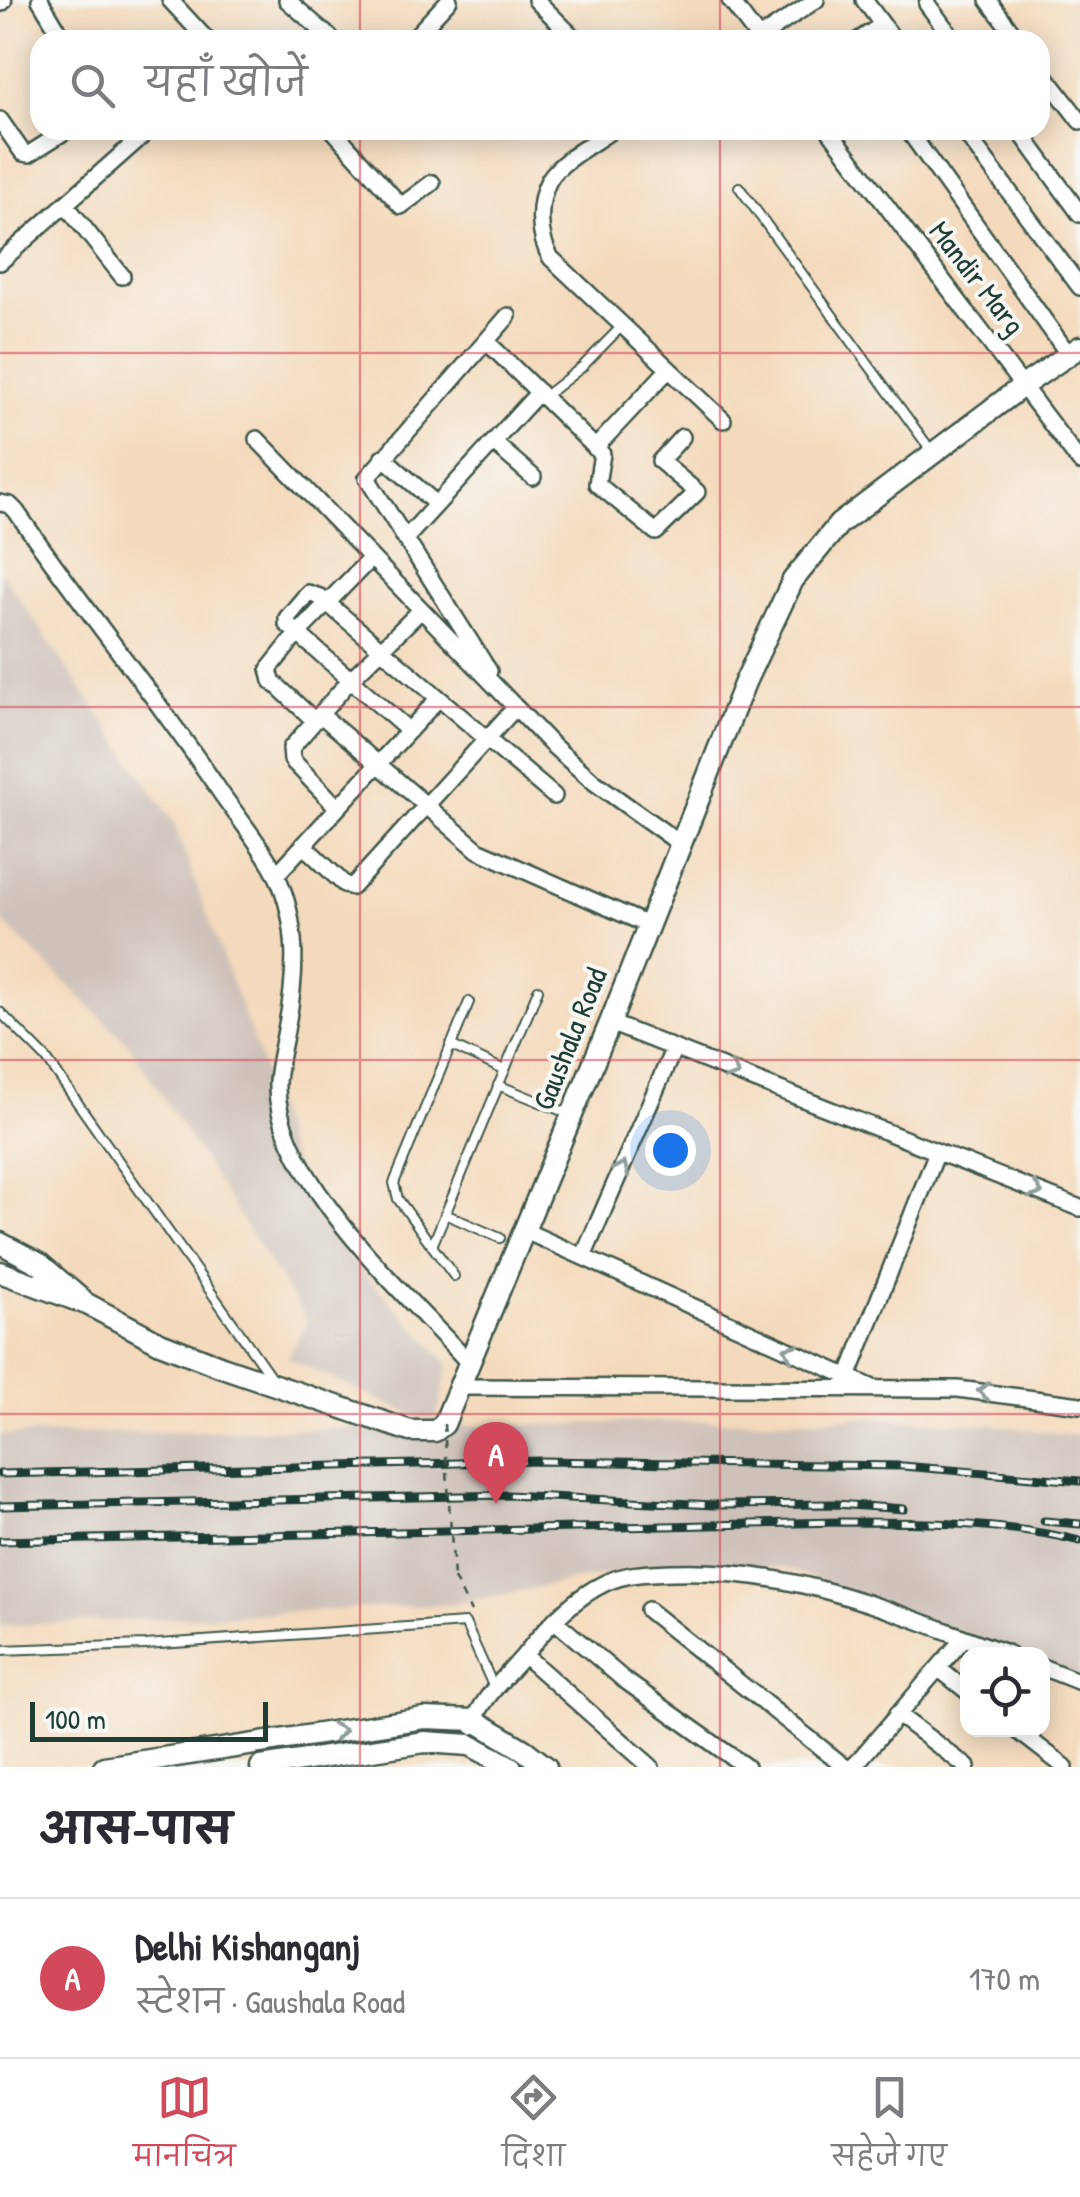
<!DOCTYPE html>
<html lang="hi">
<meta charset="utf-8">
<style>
:root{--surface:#fff;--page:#f7f7f7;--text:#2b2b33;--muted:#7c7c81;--line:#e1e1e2;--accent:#d1495b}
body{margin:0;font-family:"Patrick Hand","Playpen Sans Deva",sans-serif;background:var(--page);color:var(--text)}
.controls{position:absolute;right:30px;bottom:30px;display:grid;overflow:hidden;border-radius:20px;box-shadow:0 5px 25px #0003}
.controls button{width:90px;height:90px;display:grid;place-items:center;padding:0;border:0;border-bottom:2px solid var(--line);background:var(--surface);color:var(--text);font:50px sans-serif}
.scale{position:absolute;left:30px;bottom:25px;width:238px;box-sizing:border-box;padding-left:10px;border:5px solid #1f3d34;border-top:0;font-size:28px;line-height:35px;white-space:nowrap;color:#1f3d34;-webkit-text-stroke:8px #f6f6f2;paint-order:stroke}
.you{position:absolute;left:670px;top:1150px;width:35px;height:35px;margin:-25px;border:8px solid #fff;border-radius:50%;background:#1a73e8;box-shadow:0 0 0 15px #1a73e833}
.badge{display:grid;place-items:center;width:65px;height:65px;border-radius:50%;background:var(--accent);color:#fff;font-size:32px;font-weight:700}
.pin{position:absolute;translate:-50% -82px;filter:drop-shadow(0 2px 5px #0008)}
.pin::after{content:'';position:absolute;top:52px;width:35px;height:30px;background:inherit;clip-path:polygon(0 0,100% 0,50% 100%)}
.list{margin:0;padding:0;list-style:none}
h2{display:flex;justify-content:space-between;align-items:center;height:130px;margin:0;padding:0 40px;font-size:42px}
h2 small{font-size:32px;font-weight:400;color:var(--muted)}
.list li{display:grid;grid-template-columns:65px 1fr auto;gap:30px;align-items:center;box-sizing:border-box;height:160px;padding:0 40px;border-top:2px solid var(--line)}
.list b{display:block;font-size:38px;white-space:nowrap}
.list p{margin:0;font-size:32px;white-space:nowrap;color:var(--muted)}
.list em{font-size:32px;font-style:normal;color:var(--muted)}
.icon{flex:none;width:55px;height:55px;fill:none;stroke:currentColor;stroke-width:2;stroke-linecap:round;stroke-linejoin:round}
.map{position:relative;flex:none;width:1080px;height:1767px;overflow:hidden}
.search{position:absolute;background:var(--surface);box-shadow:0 5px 25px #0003;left:30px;right:30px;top:30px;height:110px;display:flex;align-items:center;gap:25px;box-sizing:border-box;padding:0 35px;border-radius:30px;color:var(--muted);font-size:38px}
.sheet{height:290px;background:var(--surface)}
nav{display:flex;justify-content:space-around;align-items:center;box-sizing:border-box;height:140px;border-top:2px solid var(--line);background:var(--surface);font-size:28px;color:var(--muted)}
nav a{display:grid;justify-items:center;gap:5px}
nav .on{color:var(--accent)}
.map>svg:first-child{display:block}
.industrial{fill:#cec1b9}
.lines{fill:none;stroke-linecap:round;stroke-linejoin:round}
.service-casing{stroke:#3f5548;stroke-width:12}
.minor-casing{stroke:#3f5548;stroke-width:20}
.tertiary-casing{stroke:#3f5548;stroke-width:25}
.path{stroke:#3f5548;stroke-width:2.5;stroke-dasharray:8 8;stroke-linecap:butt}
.service{stroke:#fff;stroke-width:8}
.minor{stroke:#fff;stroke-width:15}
.tertiary{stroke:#fff;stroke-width:20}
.rail-casing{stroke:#1f3d34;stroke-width:9}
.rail{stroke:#f6f6f2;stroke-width:5;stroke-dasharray:15;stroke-linecap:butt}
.path-bridge{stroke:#3f5548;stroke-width:2.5;stroke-dasharray:8 8;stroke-linecap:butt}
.oneway{stroke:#8f9e9a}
.grid{fill:none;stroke:#d1495b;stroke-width:2.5;stroke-opacity:0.55}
.labels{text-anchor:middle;stroke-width:8;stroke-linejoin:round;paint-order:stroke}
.street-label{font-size:30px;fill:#1f3d34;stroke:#f6f6f2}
</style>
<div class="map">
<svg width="1080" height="1767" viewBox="0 0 1080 1767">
<rect width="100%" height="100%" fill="#f6f6f2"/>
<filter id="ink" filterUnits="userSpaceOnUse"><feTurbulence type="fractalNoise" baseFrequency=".01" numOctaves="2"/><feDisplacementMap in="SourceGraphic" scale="20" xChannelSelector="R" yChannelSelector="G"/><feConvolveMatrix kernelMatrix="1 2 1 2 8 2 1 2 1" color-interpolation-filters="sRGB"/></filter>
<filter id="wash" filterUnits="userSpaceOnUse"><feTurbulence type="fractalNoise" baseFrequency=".0048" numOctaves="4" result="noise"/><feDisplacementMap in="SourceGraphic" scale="40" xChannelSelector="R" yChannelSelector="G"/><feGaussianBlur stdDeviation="2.25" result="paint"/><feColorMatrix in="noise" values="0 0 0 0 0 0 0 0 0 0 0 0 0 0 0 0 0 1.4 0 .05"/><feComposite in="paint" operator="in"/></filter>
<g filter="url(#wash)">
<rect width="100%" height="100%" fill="#f4dabc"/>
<path class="industrial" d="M 0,571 L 173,821 L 259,1056 L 287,1150 L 344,1252 L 449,1364 L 436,1420 L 419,1418 L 288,1358 L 307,1321 L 128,1043 L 0,919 Z
M 866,1418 L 995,1425 L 1080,1436 L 1080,1677 L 1043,1663 L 1042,1654 L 1019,1654 L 784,1568 L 659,1564 L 453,1604 L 0,1626 L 0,1435 Z"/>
</g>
<g filter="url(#ink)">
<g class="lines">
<defs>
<path id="service" d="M 739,187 L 933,453
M 545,396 L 582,367 L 622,326
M 0,1012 L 46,1058 L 271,1377
M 450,1045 L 504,1070
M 498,1085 L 572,1115
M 445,1214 L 500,1238
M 432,1246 L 538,990
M 454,1276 L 398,1199 L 394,1183 L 469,1002
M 0,1650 L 145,1645 L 465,1623 L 495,1690"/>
<path id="minor" d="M 40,0 L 64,40
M 170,0 L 207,40
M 287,0 L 333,40
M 536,0 L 576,40
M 730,0 L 760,40
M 864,0 L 894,40
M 988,0 L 1018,40
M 927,4 L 954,40
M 250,40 L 253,40
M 412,40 L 449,0
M 756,40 L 816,0
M 859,40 L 882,25
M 1040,69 L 1080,121
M 0,120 L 23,153 L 29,154 L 67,130
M 333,130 L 401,206 L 432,183
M 612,130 C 593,144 561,160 549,180 C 537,203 538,237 551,258 L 723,420
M 829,130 L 1080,462
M 908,130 L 1069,355
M 963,130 L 1080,287
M 1019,130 L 1080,214
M 65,204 L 122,276
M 0,262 L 149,130
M 486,341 L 602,454 L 597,484 L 656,532 L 697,492 L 660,461 L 682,437
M 257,439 L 551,744 L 594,782 L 682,845
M 494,443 L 533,477
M 595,448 L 669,369
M 383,457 L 436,504
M 0,503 L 10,505 L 16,511 C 82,607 156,696 221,793 C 239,819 262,846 276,874 C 300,924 296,978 286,1030 C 283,1047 278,1065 277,1082 C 273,1176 408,1296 469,1363
M 406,538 L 539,392
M 489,671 L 367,478 L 508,316
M 321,715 L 478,850 L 648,925
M 315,721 L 272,681 L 269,669 L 297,634 L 370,559
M 409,731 L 287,624 L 287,618 L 308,593 L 320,597 L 554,796
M 337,807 L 292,760 L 291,748 L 352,678 L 420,611
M 303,845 L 344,884 L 352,887 L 515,708
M 276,875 L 438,699
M 610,1023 L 1080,1208
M 523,1230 L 871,1387
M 583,1257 L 674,1048
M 848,1377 L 937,1152
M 459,1387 L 958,1389 L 1080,1405
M 648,1610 L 845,1767
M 555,1621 L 623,1679 L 746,1767
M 524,1655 L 651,1767
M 1042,1667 L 1080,1682
M 938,1668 L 968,1692
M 897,1714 L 967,1767
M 473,1726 C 479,1700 509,1674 526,1653 C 546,1627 574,1598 605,1583 C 626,1573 649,1573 672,1572 C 797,1567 893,1613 1009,1654
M 1017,1730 L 1065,1767
M 853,1767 L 964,1638"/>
<path id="tertiary" d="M 0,1 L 1,0
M 0,1243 L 40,1264 L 82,1300
M 0,1272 L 87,1304 L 160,1343 L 222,1367 L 410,1431 L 435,1431 L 444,1424 L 610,1023 L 745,682 L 793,580 L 839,524 L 1024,385 L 1080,347
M 104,1767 L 424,1718 L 474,1720 L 524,1750 L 546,1767
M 261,1767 L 425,1742 L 470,1745 L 511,1767"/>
</defs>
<use href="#service" class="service-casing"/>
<use href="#minor" class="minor-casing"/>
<use href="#tertiary" class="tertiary-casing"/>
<path class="path" d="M 454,1578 L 471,1612"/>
<use href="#service" class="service"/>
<use href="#minor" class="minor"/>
<use href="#tertiary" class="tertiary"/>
<defs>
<path id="rail" d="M 0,1474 L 539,1461 L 903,1466 L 1080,1481
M 0,1506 L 507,1495 L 714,1505 L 836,1504 L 904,1509
M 1044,1521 L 1080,1524
M 0,1541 L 840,1522 C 920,1522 1003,1522 1080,1541"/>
</defs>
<use href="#rail" class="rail-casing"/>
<use href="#rail" class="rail"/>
<path class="path-bridge" d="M 444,1424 L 454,1578"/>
</g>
<defs><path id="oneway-chevron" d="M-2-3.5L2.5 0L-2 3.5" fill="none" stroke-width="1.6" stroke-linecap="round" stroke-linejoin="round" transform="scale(2.5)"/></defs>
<g class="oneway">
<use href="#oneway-chevron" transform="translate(733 1072) rotate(21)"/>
<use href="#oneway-chevron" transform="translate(622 1168) rotate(-66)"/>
<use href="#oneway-chevron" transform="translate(1036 1191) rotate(21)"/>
<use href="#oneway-chevron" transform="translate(790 1351) rotate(-156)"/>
<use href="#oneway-chevron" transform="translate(984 1391) rotate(-175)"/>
<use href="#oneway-chevron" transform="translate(339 1731) rotate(-9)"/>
</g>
</g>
<path class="grid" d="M 360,0 L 360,40M 720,0 L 720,40M 360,130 L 360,1767M 720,130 L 720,1767M 0,353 L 1080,353M 0,707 L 1080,707M 0,1060 L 1080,1060M 0,1414 L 1080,1414"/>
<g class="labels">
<g class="street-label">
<text transform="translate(977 278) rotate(52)" y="10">Mandir Marg</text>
<text transform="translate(570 1039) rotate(-68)" y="10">Gaushala Road</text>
</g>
</g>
</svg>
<div class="controls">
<button><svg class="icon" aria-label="locate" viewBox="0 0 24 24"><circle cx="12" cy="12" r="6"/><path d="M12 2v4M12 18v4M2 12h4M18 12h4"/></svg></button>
</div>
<div class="scale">100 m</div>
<div class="you"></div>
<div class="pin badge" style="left:496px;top:1504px">A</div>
<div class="search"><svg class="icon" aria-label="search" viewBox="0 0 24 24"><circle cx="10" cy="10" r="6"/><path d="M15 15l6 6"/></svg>यहाँ खोजें</div>
</div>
<section class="sheet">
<h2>आस-पास<small></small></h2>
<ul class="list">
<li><span class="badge">A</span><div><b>Delhi Kishanganj</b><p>स्टेशन · Gaushala Road</p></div><em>170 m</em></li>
</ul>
</section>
<nav>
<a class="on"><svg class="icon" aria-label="map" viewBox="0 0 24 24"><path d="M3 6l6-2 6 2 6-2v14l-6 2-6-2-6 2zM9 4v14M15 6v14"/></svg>मानचित्र</a>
<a><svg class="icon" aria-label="directions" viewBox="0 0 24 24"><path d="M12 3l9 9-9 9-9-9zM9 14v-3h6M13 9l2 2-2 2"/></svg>दिशा</a>
<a><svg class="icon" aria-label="saved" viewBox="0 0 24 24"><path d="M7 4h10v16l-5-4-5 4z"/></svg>सहेजे गए</a>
</nav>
